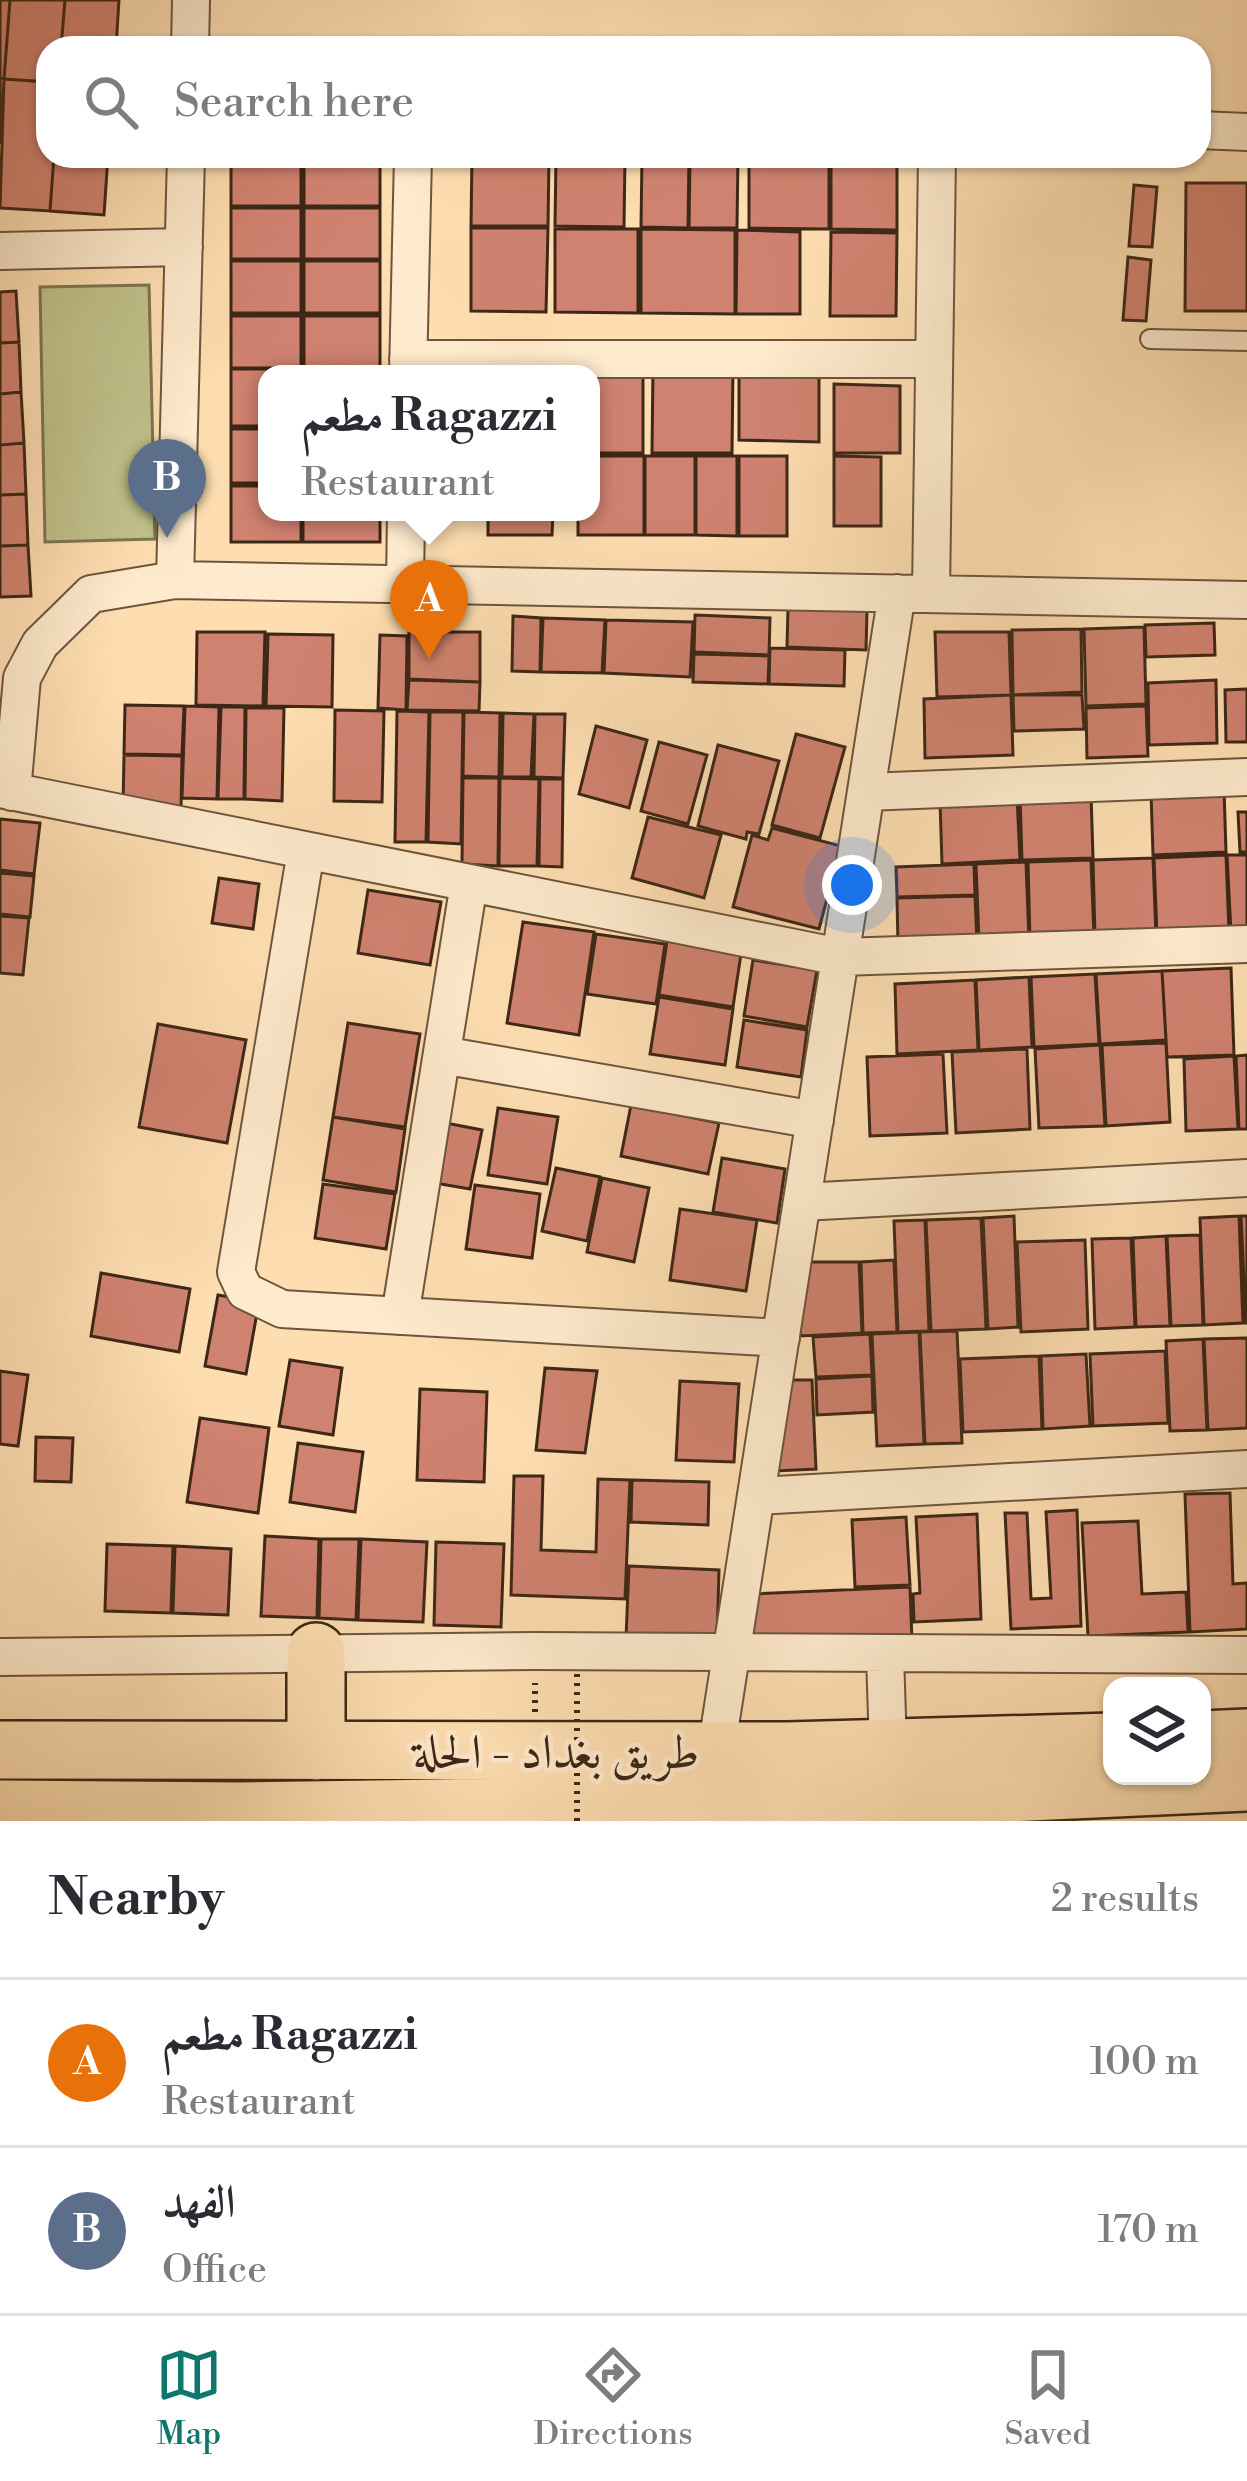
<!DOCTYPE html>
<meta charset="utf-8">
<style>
:root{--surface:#fff;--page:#f7f7f7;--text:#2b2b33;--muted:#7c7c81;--line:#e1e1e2;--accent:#0f766e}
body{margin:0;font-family:"Libre Bodoni",Amiri,serif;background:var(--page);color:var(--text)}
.controls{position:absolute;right:36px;bottom:36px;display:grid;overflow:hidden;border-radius:24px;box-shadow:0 3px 9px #0004}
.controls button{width:108px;height:108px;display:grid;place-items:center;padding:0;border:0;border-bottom:3px solid var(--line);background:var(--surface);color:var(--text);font:60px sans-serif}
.you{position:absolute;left:852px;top:885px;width:42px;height:42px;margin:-30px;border:9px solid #fff;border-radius:50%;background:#1a73e8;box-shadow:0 0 0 18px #1a73e833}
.badge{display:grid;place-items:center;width:78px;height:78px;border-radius:50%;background:var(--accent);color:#fff;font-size:39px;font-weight:700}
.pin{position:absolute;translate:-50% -99px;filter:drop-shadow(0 3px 6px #0008)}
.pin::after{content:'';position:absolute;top:63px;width:42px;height:36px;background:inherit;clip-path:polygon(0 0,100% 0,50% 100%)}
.popup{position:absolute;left:258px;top:365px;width:342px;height:156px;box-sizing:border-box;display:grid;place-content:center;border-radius:24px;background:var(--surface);filter:drop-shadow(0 3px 9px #0005);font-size:39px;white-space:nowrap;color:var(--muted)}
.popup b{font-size:45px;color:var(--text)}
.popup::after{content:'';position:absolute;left:50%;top:100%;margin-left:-24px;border:24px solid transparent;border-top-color:var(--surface)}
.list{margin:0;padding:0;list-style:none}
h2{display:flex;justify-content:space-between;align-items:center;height:156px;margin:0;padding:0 48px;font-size:51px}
h2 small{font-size:39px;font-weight:400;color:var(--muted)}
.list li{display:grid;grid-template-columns:78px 1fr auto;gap:36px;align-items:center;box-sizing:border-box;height:168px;padding:0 48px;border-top:3px solid var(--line)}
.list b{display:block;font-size:45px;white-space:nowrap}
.list p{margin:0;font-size:39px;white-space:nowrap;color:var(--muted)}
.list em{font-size:39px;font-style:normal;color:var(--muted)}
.icon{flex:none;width:66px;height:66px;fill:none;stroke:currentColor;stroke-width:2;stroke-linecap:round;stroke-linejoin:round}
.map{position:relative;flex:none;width:1247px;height:1821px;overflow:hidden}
.search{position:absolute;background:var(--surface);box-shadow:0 3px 9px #0004;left:36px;right:36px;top:36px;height:132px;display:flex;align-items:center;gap:30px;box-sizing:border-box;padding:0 42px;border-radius:36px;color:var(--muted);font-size:45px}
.sheet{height:492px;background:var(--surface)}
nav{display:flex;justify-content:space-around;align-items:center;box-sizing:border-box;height:168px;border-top:3px solid var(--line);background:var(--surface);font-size:33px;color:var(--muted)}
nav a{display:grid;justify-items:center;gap:6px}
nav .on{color:var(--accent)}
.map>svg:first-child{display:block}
.green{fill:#c0c18b;stroke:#7e7450;stroke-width:3}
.building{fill:#d08270;stroke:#3d2716;stroke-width:3}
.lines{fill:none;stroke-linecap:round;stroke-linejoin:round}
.service-casing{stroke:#6d553d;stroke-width:22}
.minor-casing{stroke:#6d553d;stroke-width:40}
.primary-casing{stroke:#3d2716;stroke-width:62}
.path{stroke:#3d2716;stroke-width:6;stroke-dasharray:3 6;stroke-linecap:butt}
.service{stroke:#feeacc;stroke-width:18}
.minor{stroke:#feeacc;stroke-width:36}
.primary{stroke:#fedeb1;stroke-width:57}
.path-bridge{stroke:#3d2716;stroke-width:6;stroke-dasharray:3 6;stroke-linecap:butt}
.labels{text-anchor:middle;stroke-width:9;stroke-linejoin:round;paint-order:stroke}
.street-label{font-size:48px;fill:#3d2716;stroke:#feeacc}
</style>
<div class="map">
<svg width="1247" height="1821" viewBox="0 0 1247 1821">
<rect width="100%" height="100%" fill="#fedeb1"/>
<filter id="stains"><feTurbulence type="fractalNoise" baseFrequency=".00167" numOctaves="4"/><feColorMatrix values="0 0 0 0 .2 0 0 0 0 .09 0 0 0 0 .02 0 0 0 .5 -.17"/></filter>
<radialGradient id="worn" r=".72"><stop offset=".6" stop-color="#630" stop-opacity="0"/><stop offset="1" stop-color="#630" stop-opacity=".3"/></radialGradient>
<path class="green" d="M 149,285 L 155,539 L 45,542 L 40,287 Z"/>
<path class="building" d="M 0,0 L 10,0 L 4,79 L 0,78 Z
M 10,0 L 65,0 L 61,48 L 48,48 L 48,82 L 4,79 Z
M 65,0 L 119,0 L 116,48 L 61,48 Z
M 0,78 L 4,79 L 0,144 Z
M 4,79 L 48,82 L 48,156 L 54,156 L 50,211 L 0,208 Z
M 54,156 L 108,156 L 104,215 L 50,211 Z
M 231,156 L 301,157 L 301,206 L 231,206 Z
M 304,156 L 380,156 L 380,206 L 304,206 Z
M 472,156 L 549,156 L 548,226 L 471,226 Z
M 556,156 L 625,156 L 624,227 L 555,226 Z
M 642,156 L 689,156 L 688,228 L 641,227 Z
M 690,156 L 738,156 L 737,228 L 689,228 Z
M 749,156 L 829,156 L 829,229 L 749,228 Z
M 831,156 L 897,157 L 897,230 L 831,229 Z
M 1186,183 L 1247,183 L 1247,311 L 1185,311 Z
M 1134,185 L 1157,187 L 1152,247 L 1129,246 Z
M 231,208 L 301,208 L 301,259 L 231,259 Z
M 304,208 L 380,208 L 380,259 L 304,259 Z
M 471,228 L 548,228 L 546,312 L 471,311 Z
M 555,229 L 638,229 L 638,313 L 555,312 Z
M 641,229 L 735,230 L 735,314 L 641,313 Z
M 737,230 L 800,232 L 800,314 L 736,314 Z
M 831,232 L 897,233 L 896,316 L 830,316 Z
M 1128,257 L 1151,260 L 1146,321 L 1123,320 Z
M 231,261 L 301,261 L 301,313 L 231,313 Z
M 304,261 L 380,261 L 380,313 L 304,313 Z
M 16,291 L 19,342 L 0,343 L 0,292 Z
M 231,316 L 301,316 L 301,368 L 231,368 Z
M 304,316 L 380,316 L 380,368 L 304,368 Z
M 19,342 L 21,392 L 0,394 L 0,343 Z
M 643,367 L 643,453 L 591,453 L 591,374 Z
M 653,367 L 733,367 L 732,453 L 652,453 Z
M 739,367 L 819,368 L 819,442 L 739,440 Z
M 231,369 L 301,369 L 301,374 L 267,374 L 267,426 L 231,426 Z
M 304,369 L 380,369 L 380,374 L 304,374 Z
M 834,384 L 900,386 L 900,453 L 834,453 Z
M 21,392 L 24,443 L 0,445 L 0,394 Z
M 231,429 L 267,429 L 267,483 L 231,483 Z
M 24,443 L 26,494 L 0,495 L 0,445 Z
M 591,456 L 644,456 L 644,535 L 578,535 L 578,512 L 591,512 Z
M 645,456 L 695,456 L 695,535 L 645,535 Z
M 696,456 L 737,456 L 737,536 L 696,535 Z
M 739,456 L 787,456 L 787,536 L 739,536 Z
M 834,456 L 881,457 L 881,526 L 834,526 Z
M 231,486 L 267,486 L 267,512 L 301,512 L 301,542 L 231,542 Z
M 26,494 L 28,545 L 0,546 L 0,495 Z
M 303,512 L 380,512 L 380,542 L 303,542 Z
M 488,512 L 553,512 L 552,535 L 488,535 Z
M 28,545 L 31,596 L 0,597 L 0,546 Z
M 788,608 L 867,611 L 866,650 L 787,647 Z
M 695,615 L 770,618 L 769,655 L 694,652 Z
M 513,616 L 541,618 L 540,672 L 512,671 Z
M 543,618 L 605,620 L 602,673 L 541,672 Z
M 606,620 L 693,622 L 690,677 L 604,673 Z
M 1214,623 L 1215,655 L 1146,657 L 1145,625 Z
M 1144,627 L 1146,704 L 1086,706 L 1084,629 Z
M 1081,629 L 1082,692 L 1013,695 L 1012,630 Z
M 197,632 L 265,632 L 263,706 L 196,705 Z
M 409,632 L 480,632 L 480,682 L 409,679 Z
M 935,632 L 1009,632 L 1011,695 L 937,697 Z
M 268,634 L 333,635 L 332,707 L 266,706 Z
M 380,635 L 407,636 L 406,710 L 378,708 Z
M 770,648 L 845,650 L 844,686 L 769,684 Z
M 694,654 L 769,656 L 768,684 L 693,682 Z
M 409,680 L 480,682 L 479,711 L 407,710 Z
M 1216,680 L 1217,743 L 1149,745 L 1148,683 Z
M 1247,689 L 1247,742 L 1226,742 L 1225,690 Z
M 1011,695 L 1013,755 L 925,758 L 924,699 Z
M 1013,695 L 1082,695 L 1084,729 L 1014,731 Z
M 125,705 L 184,706 L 182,755 L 124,754 Z
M 185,706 L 219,707 L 217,799 L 182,798 Z
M 1146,706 L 1148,756 L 1087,758 L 1086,708 Z
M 221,707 L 245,707 L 244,799 L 218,799 Z
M 246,708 L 284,708 L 282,801 L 245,799 Z
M 335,710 L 384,711 L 382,802 L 334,801 Z
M 397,711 L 429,712 L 426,842 L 395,842 Z
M 430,712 L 463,712 L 461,844 L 428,842 Z
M 464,712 L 500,713 L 499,777 L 463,776 Z
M 503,713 L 534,714 L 531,777 L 502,777 Z
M 535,714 L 565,714 L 563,778 L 534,777 Z
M 596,726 L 647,740 L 629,808 L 579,794 Z
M 796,734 L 845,747 L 820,838 L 772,825 Z
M 659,742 L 707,755 L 688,824 L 641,811 Z
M 718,745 L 779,761 L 759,834 L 747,832 L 746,839 L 698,826 Z
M 124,755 L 182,756 L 181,809 L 123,808 Z
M 463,778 L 499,778 L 498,866 L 462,864 Z
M 500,778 L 539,779 L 537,866 L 499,866 Z
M 540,779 L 563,779 L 562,867 L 539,866 Z
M 1224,789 L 1226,852 L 1153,855 L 1151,792 Z
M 1091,794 L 1093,858 L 1022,860 L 1020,797 Z
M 1017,797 L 1020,860 L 942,864 L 940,801 Z
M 1238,812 L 1247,812 L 1247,852 L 1240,852 Z
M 648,817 L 721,835 L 704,898 L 632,878 Z
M 0,819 L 40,823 L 34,874 L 0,870 Z
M 772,828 L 841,846 L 819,929 L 733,907 L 752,835 L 768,840 Z
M 1226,855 L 1229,932 L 1157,936 L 1154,858 Z
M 1227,855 L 1247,855 L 1247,932 L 1231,932 Z
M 1153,858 L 1156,936 L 1095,938 L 1093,860 Z
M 1091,860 L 1094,938 L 1030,941 L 1028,862 Z
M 1026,862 L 1029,941 L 979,941 L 976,864 Z
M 974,864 L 975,895 L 897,897 L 896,867 Z
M 0,873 L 34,876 L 30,917 L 0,914 Z
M 219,878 L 259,884 L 253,929 L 212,923 Z
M 368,890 L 441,902 L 430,965 L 358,953 Z
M 975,896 L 977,944 L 898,946 L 897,898 Z
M 0,916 L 29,918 L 23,975 L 0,973 Z
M 523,922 L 594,932 L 579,1035 L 507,1023 Z
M 596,934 L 665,944 L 656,1004 L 587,994 Z
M 667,941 L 741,954 L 733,1007 L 659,995 Z
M 753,960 L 817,970 L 807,1027 L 744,1016 Z
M 1231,968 L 1234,1055 L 1167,1057 L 1162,971 Z
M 1162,971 L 1166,1040 L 1100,1044 L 1096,974 Z
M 1095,974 L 1099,1044 L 1034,1047 L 1031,977 Z
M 1029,977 L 1032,1047 L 979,1050 L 976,980 Z
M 975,980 L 978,1050 L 897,1054 L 895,984 Z
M 659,997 L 733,1009 L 725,1065 L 650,1054 Z
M 744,1020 L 807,1030 L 801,1077 L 737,1067 Z
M 348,1023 L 420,1034 L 405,1127 L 333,1117 Z
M 158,1024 L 246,1040 L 227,1143 L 139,1127 Z
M 1166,1043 L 1170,1122 L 1106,1126 L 1102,1045 Z
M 1100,1045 L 1105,1126 L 1039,1128 L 1035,1049 Z
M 1027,1049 L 1030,1129 L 956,1133 L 952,1052 Z
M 943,1054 L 947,1133 L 870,1136 L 867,1057 Z
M 1247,1055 L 1247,1129 L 1239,1129 L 1236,1056 Z
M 1234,1056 L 1238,1129 L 1186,1131 L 1184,1059 Z
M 631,1105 L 719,1123 L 708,1174 L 621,1156 Z
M 498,1108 L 558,1117 L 547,1184 L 488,1175 Z
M 333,1117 L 405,1129 L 396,1192 L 323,1180 Z
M 446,1123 L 482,1130 L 470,1189 L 435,1183 Z
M 722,1158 L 785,1169 L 777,1223 L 713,1212 Z
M 556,1168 L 600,1177 L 587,1241 L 542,1231 Z
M 602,1178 L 649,1188 L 634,1262 L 587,1252 Z
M 323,1184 L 395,1194 L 386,1249 L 315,1238 Z
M 475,1185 L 540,1194 L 532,1258 L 466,1249 Z
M 680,1209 L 757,1220 L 746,1291 L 670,1280 Z
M 1014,1216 L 1018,1327 L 988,1329 L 983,1218 Z
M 1239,1216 L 1243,1323 L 1204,1325 L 1200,1218 Z
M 1241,1216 L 1247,1216 L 1247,1323 L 1246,1323 Z
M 981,1218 L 986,1329 L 931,1331 L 926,1220 Z
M 925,1220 L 929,1331 L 898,1332 L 894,1221 Z
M 1200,1235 L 1203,1325 L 1171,1326 L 1167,1236 Z
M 1166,1236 L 1170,1326 L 1136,1327 L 1133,1238 Z
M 1131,1238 L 1135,1327 L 1095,1329 L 1092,1239 Z
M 1085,1240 L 1088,1329 L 1021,1332 L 1017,1242 Z
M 894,1260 L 897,1332 L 863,1333 L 861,1262 Z
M 805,1262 L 859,1262 L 862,1333 L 800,1336 Z
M 101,1273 L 190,1289 L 179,1352 L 91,1336 Z
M 218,1295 L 259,1302 L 246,1374 L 205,1366 Z
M 957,1331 L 962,1443 L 925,1444 L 920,1332 Z
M 919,1332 L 924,1444 L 877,1446 L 872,1334 Z
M 870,1334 L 872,1375 L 816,1377 L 813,1337 Z
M 1247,1338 L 1247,1428 L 1208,1430 L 1204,1339 Z
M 1203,1339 L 1207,1430 L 1170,1431 L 1166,1341 Z
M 1165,1351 L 1168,1423 L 1093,1426 L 1090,1354 Z
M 1086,1354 L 1090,1426 L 1043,1429 L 1041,1356 Z
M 1039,1356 L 1042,1429 L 963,1432 L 960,1359 Z
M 290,1360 L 342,1368 L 333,1435 L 279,1426 Z
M 545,1368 L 597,1371 L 585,1453 L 536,1450 Z
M 0,1371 L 28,1375 L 18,1446 L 0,1444 Z
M 872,1376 L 873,1412 L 817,1415 L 816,1379 Z
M 791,1380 L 812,1380 L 816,1469 L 775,1471 Z
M 680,1381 L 739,1384 L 734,1462 L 676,1460 Z
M 420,1389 L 487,1392 L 484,1482 L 417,1480 Z
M 200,1418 L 269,1428 L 258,1513 L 187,1502 Z
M 36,1437 L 73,1438 L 71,1482 L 35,1481 Z
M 298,1443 L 363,1452 L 355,1512 L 290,1502 Z
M 514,1476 L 543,1476 L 541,1550 L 596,1552 L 598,1479 L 630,1480 L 625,1599 L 511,1595 Z
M 632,1480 L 709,1482 L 708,1525 L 631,1522 Z
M 1230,1493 L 1233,1584 L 1247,1583 L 1247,1629 L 1190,1632 L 1185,1494 Z
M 1077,1510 L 1081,1626 L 1011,1629 L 1005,1513 L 1027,1513 L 1031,1599 L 1051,1598 L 1046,1512 Z
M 977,1514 L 981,1619 L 914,1622 L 913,1594 L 920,1593 L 916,1517 Z
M 906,1517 L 910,1585 L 855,1587 L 852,1520 Z
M 1138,1521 L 1142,1594 L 1186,1592 L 1188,1632 L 1088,1636 L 1082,1523 Z
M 265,1536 L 319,1539 L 317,1618 L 261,1616 Z
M 321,1539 L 359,1539 L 356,1620 L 319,1618 Z
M 361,1539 L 427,1542 L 423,1622 L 358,1620 Z
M 436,1542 L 504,1544 L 501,1627 L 434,1625 Z
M 107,1544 L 173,1546 L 171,1613 L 105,1611 Z
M 175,1546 L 231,1549 L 228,1615 L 173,1613 Z
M 629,1566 L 719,1570 L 717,1641 L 626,1638 Z
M 910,1587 L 912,1641 L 754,1648 L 752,1594 Z"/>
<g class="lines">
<defs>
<path id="service" d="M 1150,339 L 1247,341"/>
<path id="minor" d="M 190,48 L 191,0
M 1199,130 L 1247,132
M 0,251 L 184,247
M 408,359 L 934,359
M 408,374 L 413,156
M 175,580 L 186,156
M 405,585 L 406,512
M 931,594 L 937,156
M 0,789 L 840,957 L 1247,944
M 12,792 L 22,678 L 40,644 L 91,594 L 175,580 L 1247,600
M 866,792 L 1247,777
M 306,851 L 236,1272 L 245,1291 L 282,1309 L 781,1338
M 442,1055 L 815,1120
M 802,1202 L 1247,1178
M 400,1316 L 469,883
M 756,1496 L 1247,1469
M 885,1655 L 888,1748
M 0,1657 L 535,1651 L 1247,1655
M 716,1751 L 897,593"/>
<path id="primary" d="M 316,1652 L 316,1751
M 1202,1740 L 1247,1738
M 0,1750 L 788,1751 L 1112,1742
M 0,1809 L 240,1811 L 790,1803 L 1247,1782"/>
</defs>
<use href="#service" class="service-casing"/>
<use href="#minor" class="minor-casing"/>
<use href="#primary" class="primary-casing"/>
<path class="path" d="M 535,1712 L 535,1683"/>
<use href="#service" class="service"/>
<use href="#minor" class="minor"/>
<use href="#primary" class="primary"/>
<path class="path-bridge" d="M 577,1821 L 577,1668"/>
</g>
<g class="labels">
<g class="street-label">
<text x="556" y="1768">طريق بغداد - الحلة</text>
</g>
</g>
<rect width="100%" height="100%" filter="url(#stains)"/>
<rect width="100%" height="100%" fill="url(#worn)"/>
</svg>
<div class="controls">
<button><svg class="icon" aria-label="layers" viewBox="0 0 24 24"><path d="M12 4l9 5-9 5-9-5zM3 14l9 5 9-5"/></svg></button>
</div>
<div class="you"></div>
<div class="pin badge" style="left:429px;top:659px;background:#e8710a">A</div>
<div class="popup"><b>مطعم Ragazzi</b>Restaurant</div>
<div class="pin badge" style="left:167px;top:538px;background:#5c6f8a">B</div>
<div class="search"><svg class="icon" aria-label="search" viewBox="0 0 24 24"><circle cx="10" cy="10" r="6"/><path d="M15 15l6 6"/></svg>Search here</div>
</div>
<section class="sheet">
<h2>Nearby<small>2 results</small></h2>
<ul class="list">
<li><span class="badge" style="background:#e8710a">A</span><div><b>مطعم Ragazzi</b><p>Restaurant</p></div><em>100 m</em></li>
<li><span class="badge" style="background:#5c6f8a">B</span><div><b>الفهد</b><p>Office</p></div><em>170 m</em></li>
</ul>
</section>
<nav>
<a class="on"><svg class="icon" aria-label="map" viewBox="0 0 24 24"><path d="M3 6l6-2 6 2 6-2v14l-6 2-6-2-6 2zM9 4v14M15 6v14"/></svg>Map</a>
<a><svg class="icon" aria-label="directions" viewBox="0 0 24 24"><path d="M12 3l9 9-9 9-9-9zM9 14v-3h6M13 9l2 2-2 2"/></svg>Directions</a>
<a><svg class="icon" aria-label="saved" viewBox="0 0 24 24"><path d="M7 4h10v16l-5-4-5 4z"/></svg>Saved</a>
</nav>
